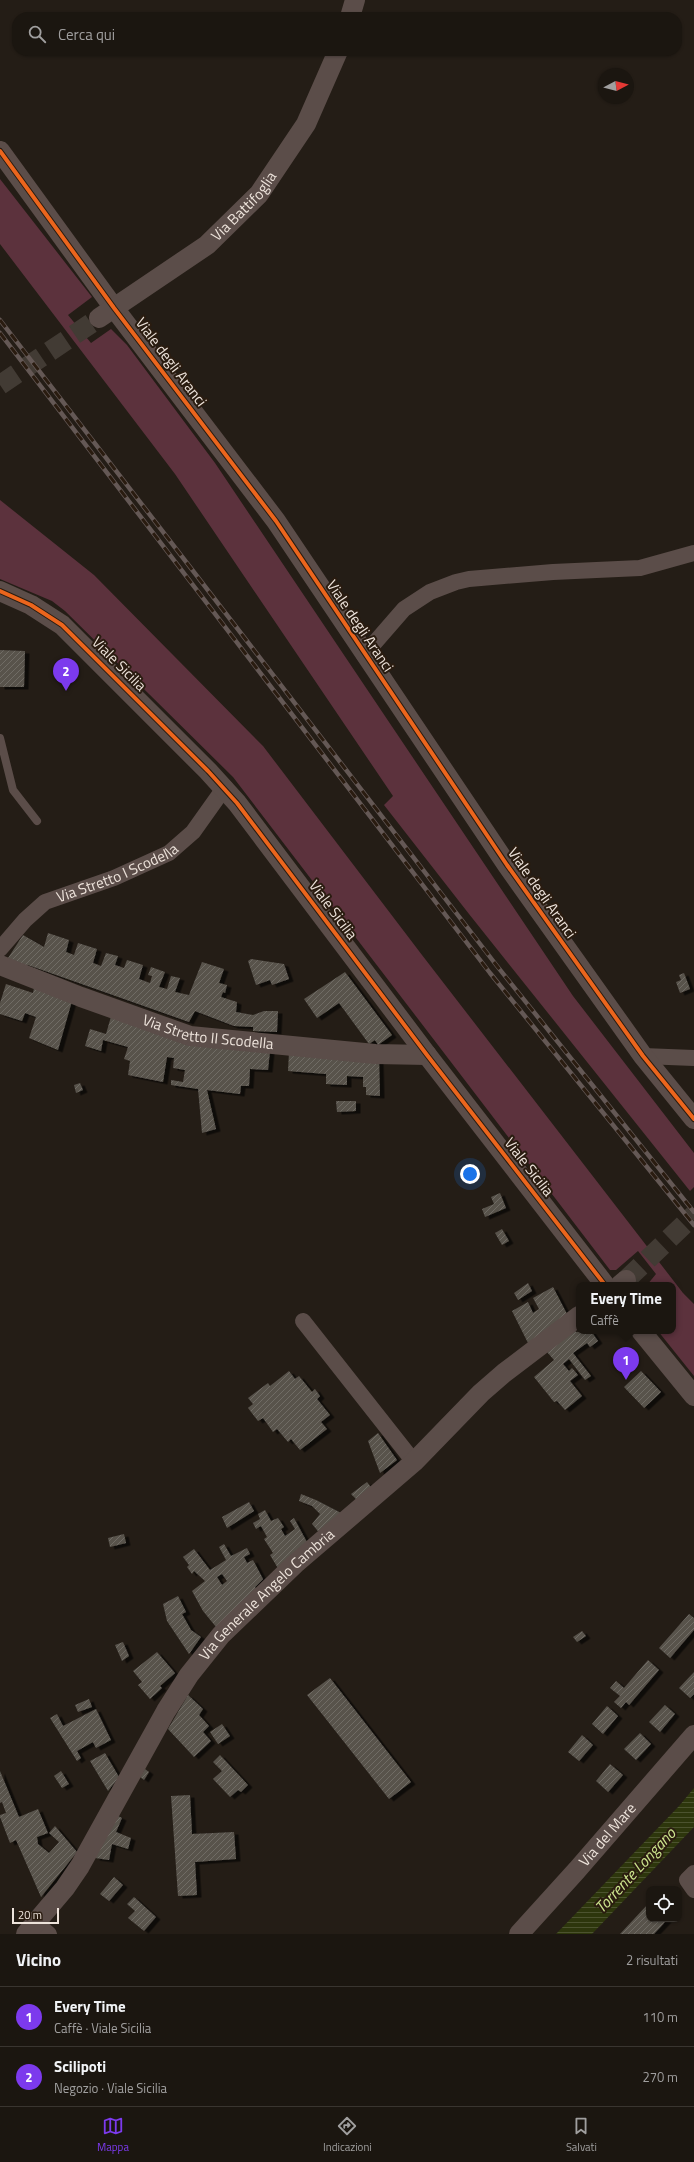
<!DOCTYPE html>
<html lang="it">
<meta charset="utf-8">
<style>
:root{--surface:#1b1610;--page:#241f19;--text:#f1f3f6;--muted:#a09f9f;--line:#393530;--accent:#7c3aed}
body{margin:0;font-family:"Titillium Web",sans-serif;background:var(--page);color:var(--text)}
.controls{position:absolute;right:12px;bottom:12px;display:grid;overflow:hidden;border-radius:8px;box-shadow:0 1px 3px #0004}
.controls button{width:36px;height:36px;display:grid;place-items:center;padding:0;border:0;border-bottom:1px solid var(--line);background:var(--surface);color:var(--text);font:20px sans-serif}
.compass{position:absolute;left:598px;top:68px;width:36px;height:36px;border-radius:50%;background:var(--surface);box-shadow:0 1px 3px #0004;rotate:83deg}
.scale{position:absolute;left:12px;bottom:10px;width:47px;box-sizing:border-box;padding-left:4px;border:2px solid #ede3db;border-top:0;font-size:11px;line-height:14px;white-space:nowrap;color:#ede3db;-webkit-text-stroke:3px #2a1c10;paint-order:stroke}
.you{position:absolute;left:470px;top:1174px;width:14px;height:14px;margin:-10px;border:3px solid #fff;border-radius:50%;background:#1a73e8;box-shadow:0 0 0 6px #1a73e833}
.badge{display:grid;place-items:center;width:26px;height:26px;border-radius:50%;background:var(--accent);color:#fff;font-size:13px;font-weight:700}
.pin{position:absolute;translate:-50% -33px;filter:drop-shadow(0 1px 2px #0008)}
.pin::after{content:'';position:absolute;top:21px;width:14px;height:12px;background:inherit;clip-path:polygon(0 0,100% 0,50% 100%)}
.popup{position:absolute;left:576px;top:1282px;width:100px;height:52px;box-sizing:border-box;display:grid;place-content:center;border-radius:8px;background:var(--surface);filter:drop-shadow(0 1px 3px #0005);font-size:13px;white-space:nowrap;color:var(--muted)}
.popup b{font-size:15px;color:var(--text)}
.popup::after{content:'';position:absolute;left:50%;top:100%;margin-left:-8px;border:8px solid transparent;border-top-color:var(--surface)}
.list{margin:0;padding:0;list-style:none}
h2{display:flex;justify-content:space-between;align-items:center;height:52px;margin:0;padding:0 16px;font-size:17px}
h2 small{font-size:13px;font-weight:400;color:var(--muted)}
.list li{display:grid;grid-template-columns:26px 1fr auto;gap:12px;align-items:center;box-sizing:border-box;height:60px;padding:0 16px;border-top:1px solid var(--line)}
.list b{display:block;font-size:15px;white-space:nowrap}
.list p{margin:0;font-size:13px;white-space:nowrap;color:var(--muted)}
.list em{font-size:13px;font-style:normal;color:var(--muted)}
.icon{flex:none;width:22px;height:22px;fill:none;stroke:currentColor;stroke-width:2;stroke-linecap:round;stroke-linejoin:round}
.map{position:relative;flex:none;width:694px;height:1934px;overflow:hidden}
.search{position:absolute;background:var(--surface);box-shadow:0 1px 3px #0004;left:12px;right:12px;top:12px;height:44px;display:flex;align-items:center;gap:10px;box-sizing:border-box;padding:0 14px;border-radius:16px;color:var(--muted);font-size:15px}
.sheet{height:172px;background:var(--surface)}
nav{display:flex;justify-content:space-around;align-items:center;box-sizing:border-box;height:56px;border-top:1px solid var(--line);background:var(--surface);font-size:11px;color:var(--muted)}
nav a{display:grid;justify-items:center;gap:2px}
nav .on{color:var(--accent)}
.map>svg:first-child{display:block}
.grass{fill:#5c323d}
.water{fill:url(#water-rules)}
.building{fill:url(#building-hatch);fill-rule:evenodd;filter:url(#shadow)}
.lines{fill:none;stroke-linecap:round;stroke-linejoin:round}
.tertiary-tunnel{stroke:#423b34;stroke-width:20;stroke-dasharray:20 10;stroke-linecap:butt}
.service{stroke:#5b4d49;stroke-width:8}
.minor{stroke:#5b4d49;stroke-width:16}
.tertiary{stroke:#5b4d49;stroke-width:20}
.rail-casing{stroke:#645855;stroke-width:4.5}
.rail{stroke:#2a1c10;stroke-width:3;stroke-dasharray:9;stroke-linecap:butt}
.cycleway-casing{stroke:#2a1c10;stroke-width:6}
.cycleway{stroke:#eb651d;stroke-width:4}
.labels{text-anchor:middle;stroke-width:4;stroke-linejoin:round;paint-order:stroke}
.street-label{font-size:15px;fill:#ede3db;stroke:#2a1c10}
.water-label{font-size:16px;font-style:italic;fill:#cce48d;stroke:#2a1c10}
</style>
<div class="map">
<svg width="694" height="1934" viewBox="0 0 694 1934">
<defs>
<pattern id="water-rules" width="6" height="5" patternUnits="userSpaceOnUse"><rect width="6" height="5" fill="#2d360c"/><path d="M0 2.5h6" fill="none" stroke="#4c532f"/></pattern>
<pattern id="building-hatch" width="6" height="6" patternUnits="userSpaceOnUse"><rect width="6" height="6" fill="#58534c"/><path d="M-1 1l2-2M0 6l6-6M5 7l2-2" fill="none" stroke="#706c65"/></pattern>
<filter id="shadow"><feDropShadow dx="4.5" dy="2.5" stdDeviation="0" flood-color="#0009"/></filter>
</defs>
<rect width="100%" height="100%" fill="#241d16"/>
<path class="grass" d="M 0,179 L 92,297 L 68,315 L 91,343 L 111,329 L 127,345 L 215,463 L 573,996 L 694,1153 L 694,1187 L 690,1191 L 469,914 L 384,805 L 393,796 L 175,474 L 0,244 Z
M 0,500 L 94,575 L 263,746 L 422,955 L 683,1293 L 694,1304 L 694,1376 L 658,1331 L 673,1331 L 673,1285 L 647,1285 L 656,1274 L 638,1251 L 616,1270 L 610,1270 L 233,777 L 65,611 L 52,601 L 0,579 Z"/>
<path class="water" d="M 694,1788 L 694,1827 L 592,1934 L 556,1934 L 679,1806 Z"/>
<path class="building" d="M 0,650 L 25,651 L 24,687 L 0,687 Z
M 48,933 L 69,940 L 66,952 L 74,955 L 78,943 L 97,949 L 93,963 L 101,966 L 106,953 L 118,956 L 115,965 L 124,968 L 127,960 L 143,965 L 139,979 L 150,983 L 152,976 L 148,975 L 151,967 L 165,972 L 159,987 L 167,989 L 171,976 L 180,978 L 175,992 L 189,995 L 202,962 L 224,969 L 219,983 L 227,985 L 225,993 L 223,992 L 221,997 L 237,1002 L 236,1012 L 253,1015 L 264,1011 L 278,1011 L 277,1032 L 253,1031 L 253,1027 L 234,1026 L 195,1011 L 189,1022 L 28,965 L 26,966 L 8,958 L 23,935 L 44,947 Z
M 251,959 L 284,964 L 289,979 L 272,985 L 270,980 L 256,985 L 248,961 Z
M 345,972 L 392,1035 L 378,1045 L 375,1040 L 369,1044 L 339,1003 L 317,1018 L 304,999 Z
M 684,973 L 690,989 L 680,993 L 676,982 L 681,980 L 679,975 Z
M 6,984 L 33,993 L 34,988 L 72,1001 L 58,1050 L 29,1038 L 36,1017 L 25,1013 L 22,1021 L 0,1014 L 0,1003 Z
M 112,1013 L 270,1051 L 268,1070 L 250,1069 L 249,1086 L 241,1086 L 240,1094 L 207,1090 L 216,1129 L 202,1133 L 198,1089 L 171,1085 L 171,1080 L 183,1082 L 185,1070 L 173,1068 L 174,1058 L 167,1057 L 163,1082 L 128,1075 L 130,1061 L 124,1059 L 128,1047 L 103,1040 L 101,1051 L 85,1046 L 90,1029 L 106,1034 Z
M 289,1052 L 379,1059 L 380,1096 L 366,1095 L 366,1087 L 363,1087 L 363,1077 L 347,1076 L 347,1085 L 326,1084 L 326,1074 L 288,1071 Z
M 80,1083 L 83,1090 L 76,1093 L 74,1085 Z
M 336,1101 L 356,1101 L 356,1111 L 337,1112 Z
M 500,1193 L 506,1208 L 485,1217 L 482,1209 L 494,1204 L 491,1197 Z
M 502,1229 L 509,1241 L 502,1245 L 495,1233 Z
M 528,1283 L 532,1291 L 518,1300 L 514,1293 Z
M 553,1287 L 568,1316 L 529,1345 L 512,1311 L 528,1302 L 533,1313 L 539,1309 L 533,1298 Z
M 575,1330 L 576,1332 L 591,1331 L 598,1341 L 590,1347 L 587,1343 L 573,1353 L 591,1376 L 585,1380 L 569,1359 L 563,1364 L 569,1371 L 572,1368 L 578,1375 L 570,1381 L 582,1396 L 565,1410 L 557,1401 L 554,1402 L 534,1377 L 554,1360 L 547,1352 Z
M 289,1371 L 295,1379 L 299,1376 L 312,1392 L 315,1389 L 320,1396 L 317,1399 L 330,1415 L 321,1422 L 327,1429 L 300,1450 L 291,1439 L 288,1442 L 277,1429 L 273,1432 L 263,1418 L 258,1421 L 248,1408 L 253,1404 L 248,1398 L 268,1383 L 270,1386 Z
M 641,1371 L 661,1392 L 644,1408 L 624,1387 Z
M 378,1433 L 397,1460 L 380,1473 L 368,1441 Z
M 367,1482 L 374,1491 L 360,1503 L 351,1494 Z
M 301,1494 L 316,1500 L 347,1516 L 322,1536 L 312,1524 L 320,1514 L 312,1506 L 299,1501 Z
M 249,1502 L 254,1511 L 227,1528 L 222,1517 Z
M 265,1510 L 271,1521 L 278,1518 L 284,1527 L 281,1529 L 285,1536 L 295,1529 L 290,1521 L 294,1518 L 308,1544 L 279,1570 L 270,1555 L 273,1553 L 264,1539 L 267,1537 L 261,1526 L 256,1529 L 253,1523 L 260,1519 L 258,1514 Z
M 124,1534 L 126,1543 L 110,1547 L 108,1538 Z
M 224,1544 L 231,1556 L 247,1548 L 250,1554 L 244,1557 L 247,1563 L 253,1560 L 263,1579 L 255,1587 L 256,1589 L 216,1627 L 203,1611 L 192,1591 L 205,1581 L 194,1571 L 192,1574 L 187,1567 L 189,1565 L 183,1557 L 194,1549 L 210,1570 L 226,1560 L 219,1547 ZM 222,1574 L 227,1581 L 222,1585 L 217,1577 Z
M 178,1596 L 186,1612 L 182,1614 L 191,1630 L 201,1637 L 189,1654 L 167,1621 L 163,1604 Z
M 689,1614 L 694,1618 L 694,1630 L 670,1658 L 659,1648 Z
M 582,1631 L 586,1636 L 577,1642 L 573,1637 Z
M 123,1642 L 129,1656 L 122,1661 L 115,1645 Z
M 157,1652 L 175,1673 L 160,1686 L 162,1688 L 150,1699 L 138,1685 L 142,1682 L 133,1671 Z
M 648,1660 L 659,1670 L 629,1705 L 626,1702 L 621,1708 L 614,1702 L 620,1696 L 610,1688 L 616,1681 L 624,1688 Z
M 694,1672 L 694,1694 L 690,1698 L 679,1688 Z
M 330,1678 L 411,1782 L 389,1799 L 307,1695 Z
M 188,1695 L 203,1709 L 199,1715 L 209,1726 L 203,1732 L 211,1741 L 194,1757 L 168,1729 Z
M 89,1699 L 92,1707 L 78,1712 L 75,1705 Z
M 665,1705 L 675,1714 L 660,1732 L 649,1722 Z
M 607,1706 L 618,1716 L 603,1734 L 592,1724 Z
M 96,1709 L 111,1740 L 96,1748 L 93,1742 L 77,1751 L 81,1758 L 77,1761 L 50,1718 L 57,1714 L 63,1726 Z
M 222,1724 L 230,1736 L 218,1744 L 210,1732 Z
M 640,1733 L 651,1744 L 636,1760 L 624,1749 Z
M 582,1735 L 593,1745 L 579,1761 L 568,1752 Z
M 105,1753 L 119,1777 L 108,1791 L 90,1761 Z
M 220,1755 L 248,1785 L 241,1792 L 238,1790 L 230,1797 L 213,1779 L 222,1771 L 213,1762 Z
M 610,1764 L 623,1775 L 608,1792 L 596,1781 Z
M 145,1769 L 149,1772 L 144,1780 L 140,1777 Z
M 0,1771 L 19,1817 L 38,1809 L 48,1833 L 37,1837 L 38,1844 L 49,1853 L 59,1842 L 49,1833 L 55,1826 L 77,1852 L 41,1897 L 16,1840 L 10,1843 L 0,1817 L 0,1815 L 6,1813 L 2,1802 L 0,1803 Z
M 61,1771 L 69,1784 L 62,1788 L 54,1776 Z
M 190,1795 L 192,1834 L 234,1832 L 236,1859 L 195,1862 L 197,1895 L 178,1896 L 171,1796 Z
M 114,1814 L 122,1818 L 116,1832 L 131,1838 L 128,1849 L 112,1844 L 109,1860 L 95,1858 Z
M 114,1877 L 123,1885 L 109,1901 L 100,1894 Z
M 134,1897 L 156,1917 L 144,1931 L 128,1918 L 135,1911 L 127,1904 Z
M 648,1904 L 649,1919 L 667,1920 L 654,1934 L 620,1934 Z"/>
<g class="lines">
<path class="tertiary-tunnel" d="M 0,385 L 99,318
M 626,1280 L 694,1215"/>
<path class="service" d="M 0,738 L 13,790 L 37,821"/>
<g class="minor">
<path d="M 364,655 L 404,609 L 430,592 L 456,582 L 469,579 L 553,572 L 640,568 L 694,553"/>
<path id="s1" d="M 0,949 L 25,920 L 45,902 L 114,878 L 169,853 L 193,832 L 225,787"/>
<path d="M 643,1056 L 694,1058"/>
<path d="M 303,1321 L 414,1462"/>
<path d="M 694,1873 L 687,1880 L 694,1890"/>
<path d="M 36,1923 L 49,1934"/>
</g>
<g class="tertiary">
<path d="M 350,17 L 355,0"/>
<path d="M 0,151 L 114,308 L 276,521 L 507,865 L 643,1056 L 694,1119"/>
<path id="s2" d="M 99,318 L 207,245 L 259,194 L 306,124 L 338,51"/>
<path d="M 0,591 L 31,605 L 62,625 L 208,771 L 237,803 L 427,1055 L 605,1285"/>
<path id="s3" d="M 0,965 L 81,997 L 190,1036 L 375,1054 L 427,1055"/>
<path d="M 620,1285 L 626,1280"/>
<path d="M 641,1331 L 694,1396"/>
<path id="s4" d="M 26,1934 L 65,1888 L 80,1866 L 166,1711 L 189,1675 L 221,1635 L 295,1564 L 414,1462 L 481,1393 L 504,1373 L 579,1316"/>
<path id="s5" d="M 519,1934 L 577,1870 L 694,1735"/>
</g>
<defs>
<path id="rail" d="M 0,320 L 497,966 L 694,1212
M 0,333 L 490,973 L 694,1225"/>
</defs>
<use href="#rail" class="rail-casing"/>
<use href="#rail" class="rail"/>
<defs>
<path id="cycleway" d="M 0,151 L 114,308 L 276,521 L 507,865 L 643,1056 L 694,1119
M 0,591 L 31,605 L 62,625 L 208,771 L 237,803 L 427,1055 L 605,1285"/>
</defs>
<use href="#cycleway" class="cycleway-casing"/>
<use href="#cycleway" class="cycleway"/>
</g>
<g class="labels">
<g class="street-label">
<text dy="5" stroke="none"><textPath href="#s2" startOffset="184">Via Battifoglia</textPath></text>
<text transform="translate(171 362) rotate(53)" y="5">Viale degli Aranci</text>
<text transform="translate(360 626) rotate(56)" y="5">Viale degli Aranci</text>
<text transform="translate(119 664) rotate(45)" y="5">Viale Sicilia</text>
<text dy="5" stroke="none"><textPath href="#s1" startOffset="143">Via Stretto I Scodella</textPath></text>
<text transform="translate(542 893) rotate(55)" y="5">Viale degli Aranci</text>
<text transform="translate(333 910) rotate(53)" y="5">Viale Sicilia</text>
<text dy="5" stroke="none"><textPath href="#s3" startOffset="220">Via Stretto II Scodella</textPath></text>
<text transform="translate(529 1167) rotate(52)" y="5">Viale Sicilia</text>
<text dy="5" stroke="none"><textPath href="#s4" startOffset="419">Via Generale Angelo Cambria</textPath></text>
<text dy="5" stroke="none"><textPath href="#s5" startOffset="133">Via del Mare</textPath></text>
</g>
<g class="water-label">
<text transform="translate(635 1870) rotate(-47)" y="6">Torrente Longano</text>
</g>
</g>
</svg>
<div class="controls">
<button><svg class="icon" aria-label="locate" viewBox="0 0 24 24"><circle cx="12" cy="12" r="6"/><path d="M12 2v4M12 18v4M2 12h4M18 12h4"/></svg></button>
</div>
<svg class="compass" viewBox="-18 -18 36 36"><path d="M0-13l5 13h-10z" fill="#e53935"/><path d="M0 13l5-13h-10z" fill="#a09f9f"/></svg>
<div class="scale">20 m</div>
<div class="you"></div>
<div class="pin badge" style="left:626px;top:1380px">1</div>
<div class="popup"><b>Every Time</b>Caffè</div>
<div class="pin badge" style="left:66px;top:691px">2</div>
<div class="search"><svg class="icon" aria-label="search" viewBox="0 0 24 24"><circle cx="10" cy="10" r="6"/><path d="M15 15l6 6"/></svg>Cerca qui</div>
</div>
<section class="sheet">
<h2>Vicino<small>2 risultati</small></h2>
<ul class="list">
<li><span class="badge">1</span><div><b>Every Time</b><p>Caffè · Viale Sicilia</p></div><em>110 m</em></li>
<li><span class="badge">2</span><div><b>Scilipoti</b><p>Negozio · Viale Sicilia</p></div><em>270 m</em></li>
</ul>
</section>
<nav>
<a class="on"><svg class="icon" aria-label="map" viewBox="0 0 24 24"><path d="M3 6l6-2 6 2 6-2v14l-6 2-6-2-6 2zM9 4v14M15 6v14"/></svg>Mappa</a>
<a><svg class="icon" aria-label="directions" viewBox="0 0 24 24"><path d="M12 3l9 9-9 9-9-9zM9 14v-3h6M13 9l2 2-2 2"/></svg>Indicazioni</a>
<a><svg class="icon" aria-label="saved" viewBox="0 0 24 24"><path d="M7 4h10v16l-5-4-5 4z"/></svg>Salvati</a>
</nav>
